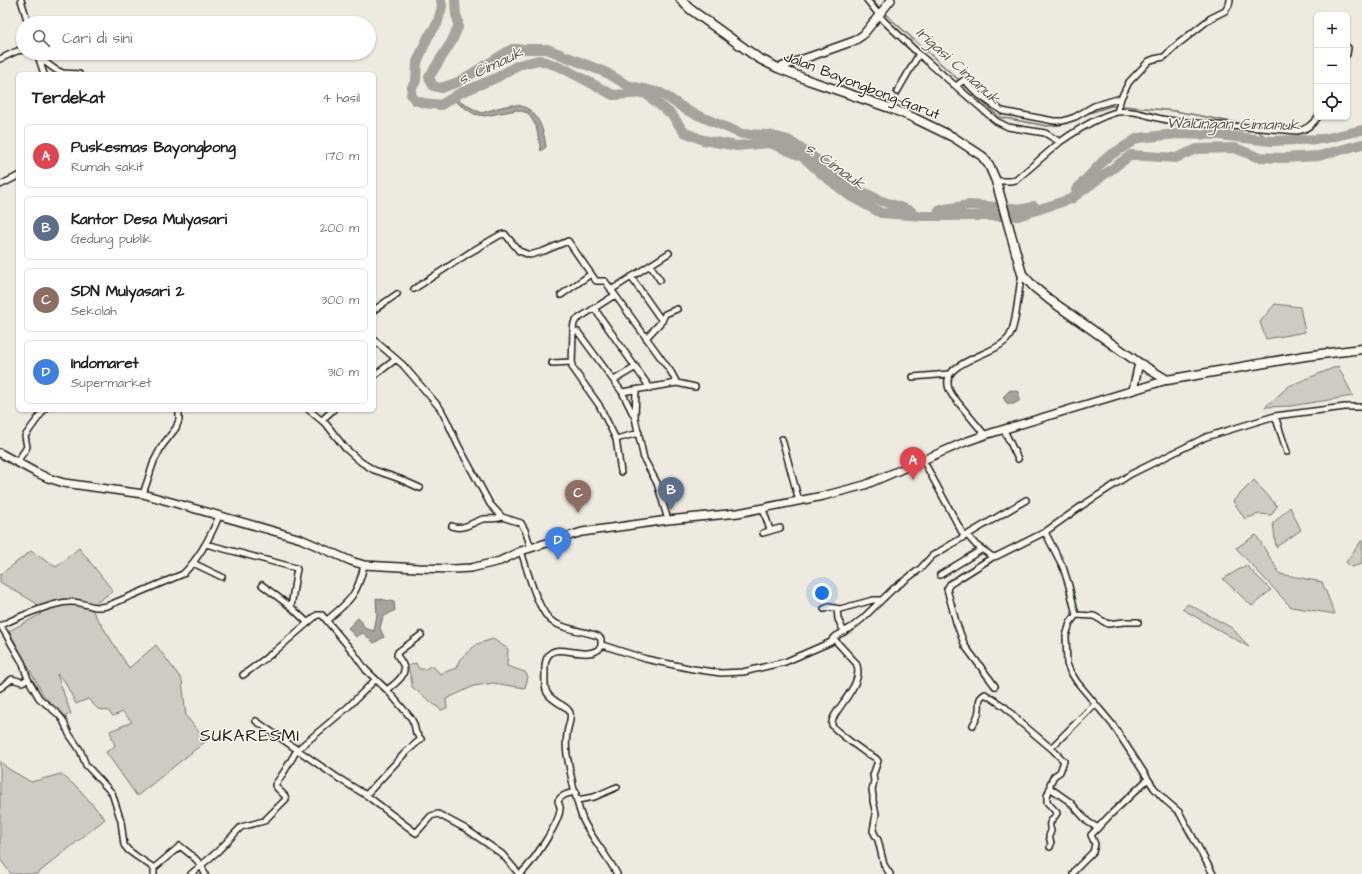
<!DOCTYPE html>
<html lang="id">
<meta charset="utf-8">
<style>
:root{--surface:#fff;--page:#f2f2f2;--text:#202124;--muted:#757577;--line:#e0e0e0;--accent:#1f6fb2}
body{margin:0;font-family:"Architects Daughter",sans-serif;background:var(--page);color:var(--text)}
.controls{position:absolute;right:12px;top:12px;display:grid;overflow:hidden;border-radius:6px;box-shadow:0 1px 3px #0004}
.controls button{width:36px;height:36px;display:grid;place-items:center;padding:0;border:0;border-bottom:1px solid var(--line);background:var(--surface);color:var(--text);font:20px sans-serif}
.you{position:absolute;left:822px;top:593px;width:14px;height:14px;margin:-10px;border:3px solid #fff;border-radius:50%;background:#1a73e8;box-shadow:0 0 0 6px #1a73e833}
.badge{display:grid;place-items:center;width:26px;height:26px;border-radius:50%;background:var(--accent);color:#fff;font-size:13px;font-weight:700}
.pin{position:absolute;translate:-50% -33px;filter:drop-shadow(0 1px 2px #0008)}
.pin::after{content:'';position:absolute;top:21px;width:14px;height:12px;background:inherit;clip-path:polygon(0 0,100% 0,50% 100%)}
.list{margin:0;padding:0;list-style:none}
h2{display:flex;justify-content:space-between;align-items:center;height:52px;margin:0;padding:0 16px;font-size:17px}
h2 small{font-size:13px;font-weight:400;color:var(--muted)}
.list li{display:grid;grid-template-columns:26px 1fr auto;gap:12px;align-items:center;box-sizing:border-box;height:64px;margin:0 8px 8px;padding:0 8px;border:1px solid var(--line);border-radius:6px}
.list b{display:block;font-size:15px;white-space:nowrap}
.list p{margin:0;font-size:13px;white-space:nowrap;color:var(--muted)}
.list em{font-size:13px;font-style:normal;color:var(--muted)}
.icon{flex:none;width:22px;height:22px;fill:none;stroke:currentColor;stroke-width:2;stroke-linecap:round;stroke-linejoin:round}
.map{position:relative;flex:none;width:1362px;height:874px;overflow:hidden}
.search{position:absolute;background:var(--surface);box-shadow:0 1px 3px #0004;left:16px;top:16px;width:360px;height:44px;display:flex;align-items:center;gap:10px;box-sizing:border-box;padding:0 14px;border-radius:22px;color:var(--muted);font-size:15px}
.panel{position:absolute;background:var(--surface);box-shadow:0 1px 3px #0004;left:16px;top:72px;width:360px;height:340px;border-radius:6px}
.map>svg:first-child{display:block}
.green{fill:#ceccc2;stroke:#75746f}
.water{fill:#a6a39d;stroke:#6f6d69}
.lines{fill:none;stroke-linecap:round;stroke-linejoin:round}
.stream{stroke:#6f6d69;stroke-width:1.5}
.river{stroke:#a6a39d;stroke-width:10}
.street-casing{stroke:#1c1c1c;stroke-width:8}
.secondary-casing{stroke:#1c1c1c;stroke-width:10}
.primary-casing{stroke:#1c1c1c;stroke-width:11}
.street{stroke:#fbf7ec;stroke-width:5}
.secondary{stroke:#fbf7ec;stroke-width:7}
.primary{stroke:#fbf7ec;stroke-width:8}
.labels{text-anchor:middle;stroke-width:3;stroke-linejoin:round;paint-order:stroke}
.street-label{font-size:15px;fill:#1c1c1c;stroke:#fbf7ec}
.water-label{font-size:16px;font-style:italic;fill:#5a5956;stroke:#fbf7ec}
.quarter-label{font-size:17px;letter-spacing:1px;fill:#1c1c1c;stroke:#fbf7ec}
</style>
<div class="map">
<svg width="1362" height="874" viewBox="0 0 1362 874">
<rect width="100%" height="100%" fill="#eeeadf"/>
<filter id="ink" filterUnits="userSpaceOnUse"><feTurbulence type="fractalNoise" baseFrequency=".025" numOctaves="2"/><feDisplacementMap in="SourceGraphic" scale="8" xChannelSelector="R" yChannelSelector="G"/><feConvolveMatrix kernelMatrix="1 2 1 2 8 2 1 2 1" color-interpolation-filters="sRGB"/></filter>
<g filter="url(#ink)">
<path class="green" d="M 1275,304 L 1300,307 L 1305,332 L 1266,339 L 1260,322 Z
M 1338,366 L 1353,396 L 1291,406 L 1265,407 L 1289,386 Z
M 1254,480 L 1277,506 L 1271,515 L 1259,514 L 1245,519 L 1233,501 Z
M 1290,507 L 1301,530 L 1276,547 L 1273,523 Z
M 1256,535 L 1280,574 L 1322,582 L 1335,614 L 1291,607 L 1236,548 Z
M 1362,540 L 1362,564 L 1351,567 L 1346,562 Z
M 79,548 L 113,591 L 90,607 L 129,668 L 156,645 L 182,680 L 186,716 L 206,741 L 137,796 L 106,752 L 115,746 L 110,731 L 132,722 L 123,712 L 113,716 L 108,711 L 98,709 L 88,699 L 76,704 L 64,680 L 57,674 L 71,714 L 65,716 L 45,698 L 9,631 L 41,614 L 36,603 L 0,582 L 0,575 L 31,551 L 56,567 Z
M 1246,565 L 1271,590 L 1252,606 L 1223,579 Z
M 1188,604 L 1232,628 L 1249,647 L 1182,609 Z
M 493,639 L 508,649 L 507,666 L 525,672 L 528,677 L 525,688 L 493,683 L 474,686 L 446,699 L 447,708 L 441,710 L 412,687 L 412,683 L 408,666 L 416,663 L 419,669 L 426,669 L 432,665 L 440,674 L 456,668 L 460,659 L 477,644 Z
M 0,761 L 7,768 L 31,782 L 61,774 L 78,788 L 105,819 L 37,874 L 11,874 L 0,859 Z"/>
<path class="water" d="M 460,93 L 457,99 L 462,103 L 482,113 C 491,110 502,106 512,105 C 536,104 544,128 546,147 L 541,151 L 536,126 L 528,113 L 517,110 L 485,116 L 474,114 L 453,100 Z
M 1012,390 L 1019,392 L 1019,401 C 1011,406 1007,406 1003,397 L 1009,391 Z
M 376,598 L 394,602 L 395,610 L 383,617 L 380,628 L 384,637 L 374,643 L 363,633 L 356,637 L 348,628 L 358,618 L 362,622 L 364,628 L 374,631 L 377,615 Z"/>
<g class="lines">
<path class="stream" d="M 872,0 L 880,9
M 884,13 L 960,81
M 963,84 L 999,117 L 1047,126 L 1060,125 L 1070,121
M 1083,115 L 1111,106 L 1124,106 L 1175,111 L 1242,124
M 1256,130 L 1271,141"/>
<path class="river" d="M 441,0 L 442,7 L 437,24 L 428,37 L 417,62 L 416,81 L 412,87 L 411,95 L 415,100 L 424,103 L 441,105 L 460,93 L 496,78 L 518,65 L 539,60 L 561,67 L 613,95 L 645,93 L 672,115 L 684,132 L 703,140 L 737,146 L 770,143 L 803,157 L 822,174 L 850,196 L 881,213 L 923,216 L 1018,216 L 1071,199 L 1131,155 L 1176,158 L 1197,149 L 1235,148 L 1257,157 L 1283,158 L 1319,156 L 1362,144
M 455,0 L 456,15 L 458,20 L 458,27 L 452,41 L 429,77 L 433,86 L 441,88 L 458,82 L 512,49 L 547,49 L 607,73 L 627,85 L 661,93 L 688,111 L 742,134 L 769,135 L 788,140 L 826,166 L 851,186 L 879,200 L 911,211
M 1076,190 L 1106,158 L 1138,138 L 1177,134 L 1219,135 L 1271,141 L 1323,139 L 1362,130
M 939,210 L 969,205 L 1025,209 L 1034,206"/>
<defs>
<path id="street" d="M 21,0 L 28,23
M 867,0 L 884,21 L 921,56 L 996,121 L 1008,127 L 1045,133 L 1060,142 C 1077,130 1097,117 1117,112 C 1135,109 1151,118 1168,120 C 1211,126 1254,127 1297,131 C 1307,130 1312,124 1318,117
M 37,53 L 44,74
M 1347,54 L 1348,48
M 38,57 L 56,70 L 63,73 L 79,74
M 0,59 L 17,51 L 23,50
M 956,86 L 964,80 L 979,95 L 1002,111 L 1054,121 L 1063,121 L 1075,117 L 1094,106 L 1121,98 L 1129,82 L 1149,61 L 1154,59 L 1164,57 L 1178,44 L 1211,18 L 1225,11 L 1229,5 L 1230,0
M 897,92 L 919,54
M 1117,112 L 1121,98
M 996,181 L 1010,181 L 1016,180 L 1060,142
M 0,185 L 18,176
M 650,265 L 660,280
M 631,277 L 662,321
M 414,289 L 469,253 L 500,235 L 505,234 L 519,251 L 530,255 L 544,251 L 568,241 L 596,281 L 605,281 L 671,372 L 677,383
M 611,290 L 669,253
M 561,295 L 591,274
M 594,308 L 650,388
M 374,310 L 397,294
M 573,330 L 574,323 L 576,320 L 615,295
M 646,338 L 662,321 L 665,314 L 677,309
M 374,340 L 403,365 L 440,408 L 447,421 L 458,445 L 490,504 L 502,517 L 521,523 L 525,530 L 531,548
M 552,363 L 572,362
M 374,376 L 396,359
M 913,377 L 949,374
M 614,380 L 636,367
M 622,392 L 677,383 L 695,387
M 309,410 L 327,425 L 345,448 L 361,462 L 374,470 L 400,479 L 420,488
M 1275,416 L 1287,452
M 635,417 L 636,390
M 322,420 L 333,410
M 1004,430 L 1018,459
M 985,435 L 952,395 C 931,361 994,358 1009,337 C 1017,325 1018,290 1022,274
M 616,439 L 639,433
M 782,439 L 799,501
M 923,460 L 964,536
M 17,462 L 27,447 L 25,436 L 44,410
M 621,472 L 616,439 L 599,405 L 572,367 L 573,330 L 578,332 L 622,392 L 635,418 L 644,459 L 657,483 L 668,520
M 143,494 L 154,461 L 162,446 L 176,428 L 179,420 L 179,410
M 763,509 L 770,530
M 452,526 C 462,531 473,522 483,519 C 490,518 496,520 502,517
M 1045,532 L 1063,567 L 1069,586 L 1076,615
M 763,533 L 780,528
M 967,535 L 1026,500
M 206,544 L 296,568 L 297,569 L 296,574 L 291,607
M 521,551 C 527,569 538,613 553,622 C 566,630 584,631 598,636 L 601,639 L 601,647 C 587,663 557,641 548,656 C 544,661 545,668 545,674 C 544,692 546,696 562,705 C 565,707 569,709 570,713 C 572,720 567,728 567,734 C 566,741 566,748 567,755 C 571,776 575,800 583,820 C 592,839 607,855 617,874
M 993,557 L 955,581 L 950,584 L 947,589 L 956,622 L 965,646 L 995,686
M 193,563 L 222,577
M 940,575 L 981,550
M 262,585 L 291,607 L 308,623
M 824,609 L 829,607 L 840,609 L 873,600 L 881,600
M 837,609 L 838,619 L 844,632
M 327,620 C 350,601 358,594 364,565
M 1138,622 L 1124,622 L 1108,624 L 1094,616 L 1076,615 L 1070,623 L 1066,636 L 1067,664 L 1070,671 L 1077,682 L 1113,725 L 1154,788 L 1165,800 L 1179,812 L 1213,874
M 0,626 C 15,618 54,602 70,602 C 85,601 89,610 107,606 L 183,574 C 200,557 210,538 219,516
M 1,626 L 22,662 L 28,679 L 39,698 L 58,714 L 63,720 L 69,734 L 80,750 L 86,765 L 112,793 L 121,821 L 124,845 L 128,850 L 136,856 L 154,868 L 180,846 C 191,855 200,860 205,874
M 833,638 L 856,663 C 867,684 828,714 832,725 C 835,731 859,748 866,753 C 870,755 876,757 878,761 L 873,775 L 874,781 L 872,790 L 873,796 L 873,801 L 876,814 L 873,831 L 878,840 L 884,865 L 890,874
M 602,645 L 646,659 L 693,669 L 721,673 L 743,672 L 785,662 L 831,642 L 833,638 L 852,627 L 862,619 L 893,589 L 920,569 L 932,556 L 967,535 L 976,545 L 993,557 L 997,556 L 1045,532 L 1083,505 L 1131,474 L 1206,437 L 1275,416 L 1345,407 L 1362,407
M 243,675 L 274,652 L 317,615 L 322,615 L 353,652 L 366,670 L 388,691 L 411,718 L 414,724 L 416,733 L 421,739 L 405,753 L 366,795 L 416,833 L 431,816 L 438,814 L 466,829 L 502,854 L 519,874
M 0,688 L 12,679 L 22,682 L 28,679
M 387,690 C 392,686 404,678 404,670 C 405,665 399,659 397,655 L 398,652 L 421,635
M 256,721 L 338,778 L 366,795
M 973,725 C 976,720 979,715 979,709 C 980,702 977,699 985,694 L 1005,707 L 1020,722 L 1052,749 L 1064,761 L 1060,772 L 1054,776 L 1050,784 L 1050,788 L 1047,796 L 1047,802 L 1057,813 C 1053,821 1047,820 1051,831 L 1049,836 L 1051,844 L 1050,847
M 1051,748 L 1095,704
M 1050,788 L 1070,802 L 1088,822 L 1098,828
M 577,800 L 594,797 L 617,787
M 154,868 L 154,874
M 191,874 L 218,851 L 241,827 L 264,821 L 286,799 L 285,796 L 278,789 L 275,785 L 284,772 L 297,750 L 348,707 L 375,680
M 520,874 C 531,865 562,820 560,807 C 560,806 558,802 558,801 C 562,794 568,794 576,792
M 1073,874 L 1075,870 L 1093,852 L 1095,844 L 1091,835 L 1110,815 L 1147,780"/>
<path id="secondary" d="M 778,68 L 854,41 L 863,35 L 891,0
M 1133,390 L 1139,363
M 0,453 L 35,472 L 48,478 L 64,483 L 143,494 L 284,534 L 301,539 L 351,561 L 364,565 L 418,568 L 453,569 L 471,568 L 500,561 L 521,551 L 582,532 L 668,520 L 738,513 L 823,496 L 865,485 L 965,442 L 985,435 L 1167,380"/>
<path id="primary" d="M 681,0 L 690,9 L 758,58 L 778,68 L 808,80 L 890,108 L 914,118 L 953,137 L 982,156 L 989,165 L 996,181 L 1022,274 L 1034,287 L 1050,300 L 1139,363 L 1167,380 L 1305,356 L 1362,349"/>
</defs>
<use href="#street" class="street-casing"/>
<use href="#secondary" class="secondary-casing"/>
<use href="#primary" class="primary-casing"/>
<use href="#street" class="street"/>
<use href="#secondary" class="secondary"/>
<use href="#primary" class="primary"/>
</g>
</g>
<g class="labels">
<g class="street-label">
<text transform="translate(862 85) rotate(21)" y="5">Jalan Bayongbong-Garut</text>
</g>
<g class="water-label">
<text transform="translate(490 65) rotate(-25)" y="6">s. Cimauk</text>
<text transform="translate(959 65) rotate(42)" y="6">Irigasi Cimanuk</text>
<text transform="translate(1233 123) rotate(1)" y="6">Walungan Cimanuk</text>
<text transform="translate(836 165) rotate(36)" y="6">s. Cimauk</text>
</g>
<g class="quarter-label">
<text x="250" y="741">SUKARESMI</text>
</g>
</g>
</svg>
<div class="controls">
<button>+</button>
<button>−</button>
<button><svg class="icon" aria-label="locate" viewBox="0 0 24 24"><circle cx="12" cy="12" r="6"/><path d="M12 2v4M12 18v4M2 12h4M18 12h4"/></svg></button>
</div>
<div class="you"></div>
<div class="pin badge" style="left:913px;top:480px;background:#e0444e">A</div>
<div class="pin badge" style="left:671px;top:510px;background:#5c6f8a">B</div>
<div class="pin badge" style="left:578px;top:513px;background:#8d6e63">C</div>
<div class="pin badge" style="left:558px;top:560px;background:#3f7fe0">D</div>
<div class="search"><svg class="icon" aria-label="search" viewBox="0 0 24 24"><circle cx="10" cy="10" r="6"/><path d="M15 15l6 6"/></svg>Cari di sini</div>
<section class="panel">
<h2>Terdekat<small>4 hasil</small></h2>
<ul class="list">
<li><span class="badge" style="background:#e0444e">A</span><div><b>Puskesmas Bayongbong</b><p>Rumah sakit</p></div><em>170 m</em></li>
<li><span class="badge" style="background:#5c6f8a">B</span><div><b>Kantor Desa Mulyasari</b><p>Gedung publik</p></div><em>200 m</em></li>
<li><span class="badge" style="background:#8d6e63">C</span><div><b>SDN Mulyasari 2</b><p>Sekolah</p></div><em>300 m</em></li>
<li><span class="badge" style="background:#3f7fe0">D</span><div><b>Indomaret</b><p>Supermarket</p></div><em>310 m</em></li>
</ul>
</section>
</div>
